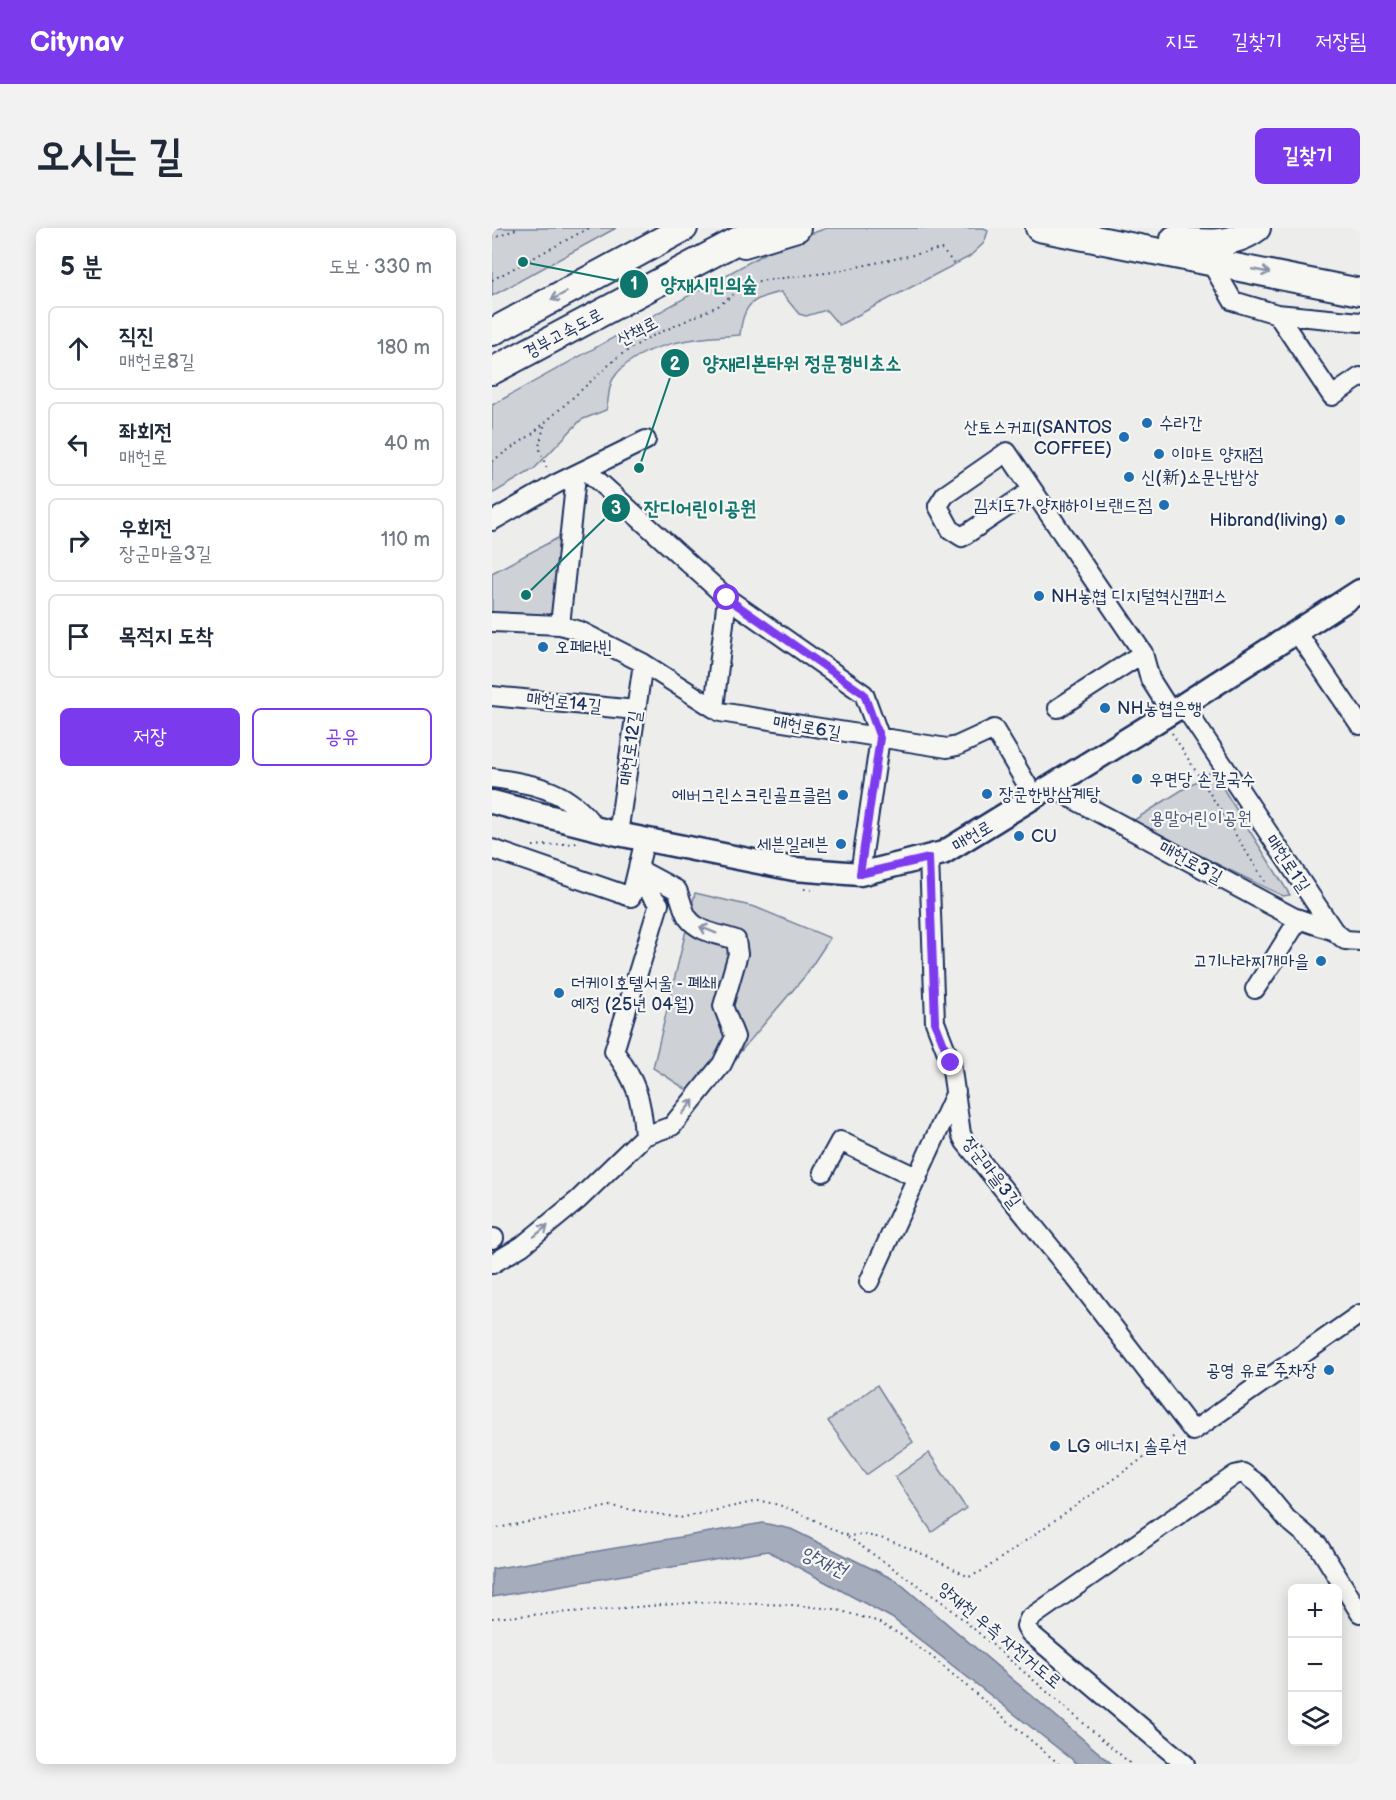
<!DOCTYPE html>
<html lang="ko">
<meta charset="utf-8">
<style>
:root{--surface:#fff;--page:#f2f2f3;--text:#1f2937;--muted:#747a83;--line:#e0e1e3;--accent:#7c3aed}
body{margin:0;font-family:"Balsamiq Sans","LXGW WenKai TC","Poor Story",sans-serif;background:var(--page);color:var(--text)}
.controls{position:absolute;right:18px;bottom:18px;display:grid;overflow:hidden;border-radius:9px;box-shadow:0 3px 15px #0003}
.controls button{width:54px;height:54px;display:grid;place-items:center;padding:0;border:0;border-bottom:2px solid var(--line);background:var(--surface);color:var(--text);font:30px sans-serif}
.stop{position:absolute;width:18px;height:18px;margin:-14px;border:4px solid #7c3aed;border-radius:50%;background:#fff}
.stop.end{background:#7c3aed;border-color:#fff;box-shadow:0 2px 6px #0008}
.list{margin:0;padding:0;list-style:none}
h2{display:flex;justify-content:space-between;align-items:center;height:78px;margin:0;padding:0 24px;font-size:26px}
h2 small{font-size:20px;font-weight:400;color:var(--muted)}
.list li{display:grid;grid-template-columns:39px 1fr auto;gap:18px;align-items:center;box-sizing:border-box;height:84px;margin:0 12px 12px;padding:0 12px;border:2px solid var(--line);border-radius:9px}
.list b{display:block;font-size:22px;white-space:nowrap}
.list p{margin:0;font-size:20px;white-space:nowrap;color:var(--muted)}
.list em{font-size:20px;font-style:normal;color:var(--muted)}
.actions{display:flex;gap:12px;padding:18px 24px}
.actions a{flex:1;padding:14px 0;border:2px solid var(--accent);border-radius:9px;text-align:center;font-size:21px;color:var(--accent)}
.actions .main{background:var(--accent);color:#fff}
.icon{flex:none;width:33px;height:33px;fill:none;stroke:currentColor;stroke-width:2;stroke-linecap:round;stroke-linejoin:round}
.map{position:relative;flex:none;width:868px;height:1536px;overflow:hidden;border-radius:9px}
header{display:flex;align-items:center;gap:36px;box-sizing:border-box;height:84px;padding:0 30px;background:var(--accent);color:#fff}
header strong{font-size:28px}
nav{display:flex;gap:33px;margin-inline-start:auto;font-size:21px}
.intro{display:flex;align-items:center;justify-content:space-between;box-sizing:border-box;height:144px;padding:0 36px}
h1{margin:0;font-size:42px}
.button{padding:15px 27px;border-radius:9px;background:var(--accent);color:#fff;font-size:21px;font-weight:700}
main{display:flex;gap:36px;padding:0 36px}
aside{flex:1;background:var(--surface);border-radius:9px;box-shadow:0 3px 15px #0003}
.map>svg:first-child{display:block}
.green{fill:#ced2d7;stroke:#74809a;stroke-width:1.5}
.water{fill:#a5acbc;stroke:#6e7a96;stroke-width:1.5}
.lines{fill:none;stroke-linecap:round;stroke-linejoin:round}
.minor-casing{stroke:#1b2f5e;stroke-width:22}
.major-casing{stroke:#1b2f5e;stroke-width:27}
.highway-casing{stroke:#1b2f5e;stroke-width:30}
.path{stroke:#1b2f5e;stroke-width:2;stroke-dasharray:1.5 4.5;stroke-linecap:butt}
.minor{stroke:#f6f6f2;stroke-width:18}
.major{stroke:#f6f6f2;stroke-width:22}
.highway{stroke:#f6f6f2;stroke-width:26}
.oneway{stroke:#8892a8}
.route{stroke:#7c3aed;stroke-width:8}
.poi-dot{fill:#1f6fb2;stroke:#f6f6f2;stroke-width:2}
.labels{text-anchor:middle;stroke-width:4.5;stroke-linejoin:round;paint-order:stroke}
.street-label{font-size:18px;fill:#1b2f5e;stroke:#f6f6f2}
.poi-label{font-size:18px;fill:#1b2f5e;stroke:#f6f6f2;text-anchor:start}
.park-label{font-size:18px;fill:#48587c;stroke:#f6f6f2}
.water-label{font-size:20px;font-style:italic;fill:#44547a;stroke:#f6f6f2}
.leader{fill:none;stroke:#0f766e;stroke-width:2}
.callout-dot{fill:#0f766e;stroke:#f6f6f2;stroke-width:2}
.mark-label{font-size:18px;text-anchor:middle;font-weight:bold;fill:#fff}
.callout-label{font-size:20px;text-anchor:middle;font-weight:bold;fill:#0f766e;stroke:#f6f6f2;stroke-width:4.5;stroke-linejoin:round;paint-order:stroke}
</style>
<header>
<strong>Citynav</strong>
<nav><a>지도</a><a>길찾기</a><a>저장됨</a></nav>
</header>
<div class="intro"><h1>오시는 길</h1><a class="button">길찾기</a></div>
<main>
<aside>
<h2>5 분<small>도보 · 330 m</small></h2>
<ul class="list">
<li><svg class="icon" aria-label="ahead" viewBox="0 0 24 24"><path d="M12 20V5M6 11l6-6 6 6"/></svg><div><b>직진</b><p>매헌로8길</p></div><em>180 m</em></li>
<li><svg class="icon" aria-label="left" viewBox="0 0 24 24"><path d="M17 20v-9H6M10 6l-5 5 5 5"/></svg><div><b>좌회전</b><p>매헌로</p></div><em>40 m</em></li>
<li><svg class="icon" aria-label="right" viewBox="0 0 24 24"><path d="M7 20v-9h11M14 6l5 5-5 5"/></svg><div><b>우회전</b><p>장군마을3길</p></div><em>110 m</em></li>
<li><svg class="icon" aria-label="arrive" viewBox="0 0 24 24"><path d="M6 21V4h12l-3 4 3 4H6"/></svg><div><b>목적지 도착</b></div></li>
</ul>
<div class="actions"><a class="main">저장</a><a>공유</a></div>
</aside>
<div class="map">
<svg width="868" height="1536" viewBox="0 0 868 1536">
<rect width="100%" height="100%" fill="#edeeec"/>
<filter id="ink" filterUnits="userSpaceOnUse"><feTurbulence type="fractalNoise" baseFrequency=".0167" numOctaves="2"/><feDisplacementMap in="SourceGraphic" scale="12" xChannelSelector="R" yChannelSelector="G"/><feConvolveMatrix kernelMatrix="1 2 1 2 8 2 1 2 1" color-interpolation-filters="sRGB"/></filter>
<g filter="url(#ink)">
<path class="green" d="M 0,0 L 124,0 L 0,68 Z
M 335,0 L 492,0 L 496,3 L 492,15 L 477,29 L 347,97 L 334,82 L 314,88 L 307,86 L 289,64 C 259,70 251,77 248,107 C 209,109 144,114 121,151 C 116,159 117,173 114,182 L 89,192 L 42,241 L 0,266 L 0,177 L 290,16 Z
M 75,305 L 66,391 L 0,389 L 0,345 Z
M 720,543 L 798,667 L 791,668 L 639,594 Z
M 203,665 L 263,679 L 338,710 L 313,748 L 219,858 L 203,867 L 161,840 Z
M 385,1157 L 421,1214 L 374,1247 L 336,1193 Z
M 437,1225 L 474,1280 L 440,1304 L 403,1249 Z"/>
<path class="water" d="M 271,1295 L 299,1301 L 405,1353 L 620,1536 L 586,1536 L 400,1390 L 276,1323 L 0,1369 L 0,1341 Z"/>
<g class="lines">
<defs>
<path id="minor" d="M 718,33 L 741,73 L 785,86 L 868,94
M 785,86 L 840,168 L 868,149
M 94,242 L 235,370 L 372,466 L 388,510 L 368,646
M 540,262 L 470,309 L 459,302 L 446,278 L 453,267 L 515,224 L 651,425 L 658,451 L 679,484
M 0,293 L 64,256 L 154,212
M 0,394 L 68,397 L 88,403 L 151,435 L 228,484 L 455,520 L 465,518 L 502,501 L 543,570
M 68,397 L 84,248
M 804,403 L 868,497
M 0,468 L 144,482
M 691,477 L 842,703 L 853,712 L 868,713
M 222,480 L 235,370
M 566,480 L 651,425
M 0,550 C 45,557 76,561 104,601
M 559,559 L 801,689 L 842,703
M 126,606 L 151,435
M 0,621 L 139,669 L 153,611
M 437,630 L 443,794 L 459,835 L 469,906 L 473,914 L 586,1053 L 701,1203 L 868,1086
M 144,649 L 167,676 L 122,823 C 144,853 150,871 152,908
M 784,730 L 763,761 L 807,691
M 331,944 L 348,913 L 426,950
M 0,1011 L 2,1010
M 0,1036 L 30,1018 L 86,972 L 152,908 L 180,898 L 230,836 L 243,809 L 231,778 L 246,726 L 244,712 C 228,706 207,705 196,690 C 191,683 189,670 185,662 L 146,641
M 377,1054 L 464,864
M 693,1536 L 538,1405 L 534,1398 L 537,1391 L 743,1247 L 751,1245 L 766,1256 L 795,1291 L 826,1317 L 868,1385"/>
<path id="major" d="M 0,574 L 126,606 L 302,641 L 368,646 L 451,625 L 691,477 L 868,363"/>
<path id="highway" d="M 547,0 L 868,64
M 682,11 C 711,16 741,18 765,0
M 252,16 L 305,0
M 0,104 L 192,0
M 0,143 L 269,0"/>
</defs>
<use href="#minor" class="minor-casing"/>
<use href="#major" class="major-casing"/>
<use href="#highway" class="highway-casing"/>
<path class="path" d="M 0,11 L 27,0
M 0,52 L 97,0
M 52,198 L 47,219 L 56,244
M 0,233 L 39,207 L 127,128 L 154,111 L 226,78 L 259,54 L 341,44 L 449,21 L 463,36
M 680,505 L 775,657
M 41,618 L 86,615
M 312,661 L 324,662
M 0,1301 L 119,1278 L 188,1290 L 266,1273 C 298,1276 323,1294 351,1306 C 360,1309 370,1306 379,1308 C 405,1312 452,1336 477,1349 L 492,1342 L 684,1207
M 356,1309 L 453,1376 L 639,1536
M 0,1390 L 209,1374 L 301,1377 L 342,1381 L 384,1393 L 411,1408 L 440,1429 L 567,1536"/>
<use href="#minor" class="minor"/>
<use href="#major" class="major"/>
<use href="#highway" class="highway"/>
</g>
<defs><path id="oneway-shaft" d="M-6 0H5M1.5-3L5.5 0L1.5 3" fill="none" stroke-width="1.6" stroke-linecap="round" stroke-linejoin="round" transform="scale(1.5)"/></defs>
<g class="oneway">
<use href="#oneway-shaft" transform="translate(769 43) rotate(11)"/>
<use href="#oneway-shaft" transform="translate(67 68) rotate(152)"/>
<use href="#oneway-shaft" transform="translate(216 702) rotate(-158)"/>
<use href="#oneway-shaft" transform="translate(196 879) rotate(-51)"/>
<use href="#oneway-shaft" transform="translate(49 1003) rotate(-39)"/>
</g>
</g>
<g class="lines" filter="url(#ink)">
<path class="route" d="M 235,370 L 372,466 L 388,510 L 368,646 L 437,630 L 443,794 L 459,835"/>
</g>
<g class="poi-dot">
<circle cx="655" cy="195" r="6"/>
<circle cx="632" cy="209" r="6"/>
<circle cx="667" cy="226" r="6"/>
<circle cx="637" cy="249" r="6"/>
<circle cx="672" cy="277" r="6"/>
<circle cx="848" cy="292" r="6"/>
<circle cx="547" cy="368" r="6"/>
<circle cx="51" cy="419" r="6"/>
<circle cx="613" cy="480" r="6"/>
<circle cx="645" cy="551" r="6"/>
<circle cx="495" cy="566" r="6"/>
<circle cx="351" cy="567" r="6"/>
<circle cx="527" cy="608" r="6"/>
<circle cx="349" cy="616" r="6"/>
<circle cx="829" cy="733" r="6"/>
<circle cx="67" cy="765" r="6"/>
<circle cx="837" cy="1142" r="6"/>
<circle cx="563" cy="1218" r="6"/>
</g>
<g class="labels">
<g class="street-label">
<text transform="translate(145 103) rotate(-28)" y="6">산책로</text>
<text transform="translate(71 105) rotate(-28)" y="6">경부고속도로</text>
<text transform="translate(72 474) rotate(6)" y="6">매헌로14길</text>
<text transform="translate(315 499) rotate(10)" y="6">매헌로6길</text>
<text transform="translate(138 520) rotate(-82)" y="6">매헌로12길</text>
<text transform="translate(480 608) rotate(-31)" y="6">매헌로</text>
<text transform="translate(699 634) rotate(28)" y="6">매헌로3길</text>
<text transform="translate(796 635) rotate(56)" y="6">매헌로1길</text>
<text transform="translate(500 944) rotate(53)" y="6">장군마을3길</text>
<text transform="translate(508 1407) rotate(40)" y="6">양재천 우측 자전거도로</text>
</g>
<g class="poi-label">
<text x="667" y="201">수라간</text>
<text x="620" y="205" text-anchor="end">산토스커피(SANTOS<tspan x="620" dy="21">COFFEE)</tspan></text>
<text x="679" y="232">이마트 양재점</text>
<text x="649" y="255">신(新)소문난밥상</text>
<text x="660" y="283" text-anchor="end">김치도가 양재하이브랜드점</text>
<text x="836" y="298" text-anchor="end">Hibrand(living)</text>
<text x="559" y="374">NH농협 디지털혁신캠퍼스</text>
<text x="63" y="425">오페라빈</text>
<text x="625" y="486">NH농협은행</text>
<text x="657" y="557">우면당 손칼국수</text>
<text x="507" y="572">장군한방삼계탕</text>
<text x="339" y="573" text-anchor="end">에버그린스크린골프클럼</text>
<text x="539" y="614">CU</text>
<text x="337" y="622" text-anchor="end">세븐일레븐</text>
<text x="817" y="739" text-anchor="end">고기나라찌개마을</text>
<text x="79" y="761">더케이호텔서울 - 폐쇄<tspan x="79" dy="21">예정 (25년 04월)</tspan></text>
<text x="825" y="1148" text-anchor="end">공영 유료 주차장</text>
<text x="575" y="1224">LG 에너지 솔루션</text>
</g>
<g class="park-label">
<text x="709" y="596">용말어린이공원</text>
</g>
<g class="water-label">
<text transform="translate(332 1333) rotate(24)" y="7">양재천</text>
</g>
</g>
<path class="leader" d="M31 34L142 56M147 240L183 135M34 367L124 280"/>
<g class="callout-dot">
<circle cx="31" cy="34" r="6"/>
<circle cx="147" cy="240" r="6"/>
<circle cx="34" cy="367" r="6"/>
<circle cx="142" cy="56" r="15"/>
<circle cx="183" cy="135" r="15"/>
<circle cx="124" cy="280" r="15"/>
</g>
<g class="mark-label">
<text x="142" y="62">1</text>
<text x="183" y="142">2</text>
<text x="124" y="286">3</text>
</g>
<g class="callout-label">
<text x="217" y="63">양재시민의숲</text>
<text x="310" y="142">양재리본타워 정문경비초소</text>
<text x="208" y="287">잔디어린이공원</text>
</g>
</svg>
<div class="controls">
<button>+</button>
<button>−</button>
<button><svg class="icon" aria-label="layers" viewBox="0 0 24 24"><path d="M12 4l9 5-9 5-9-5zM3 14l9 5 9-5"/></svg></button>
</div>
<div class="stop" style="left:235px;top:370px"></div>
<div class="stop end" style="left:459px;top:835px"></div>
</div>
</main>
